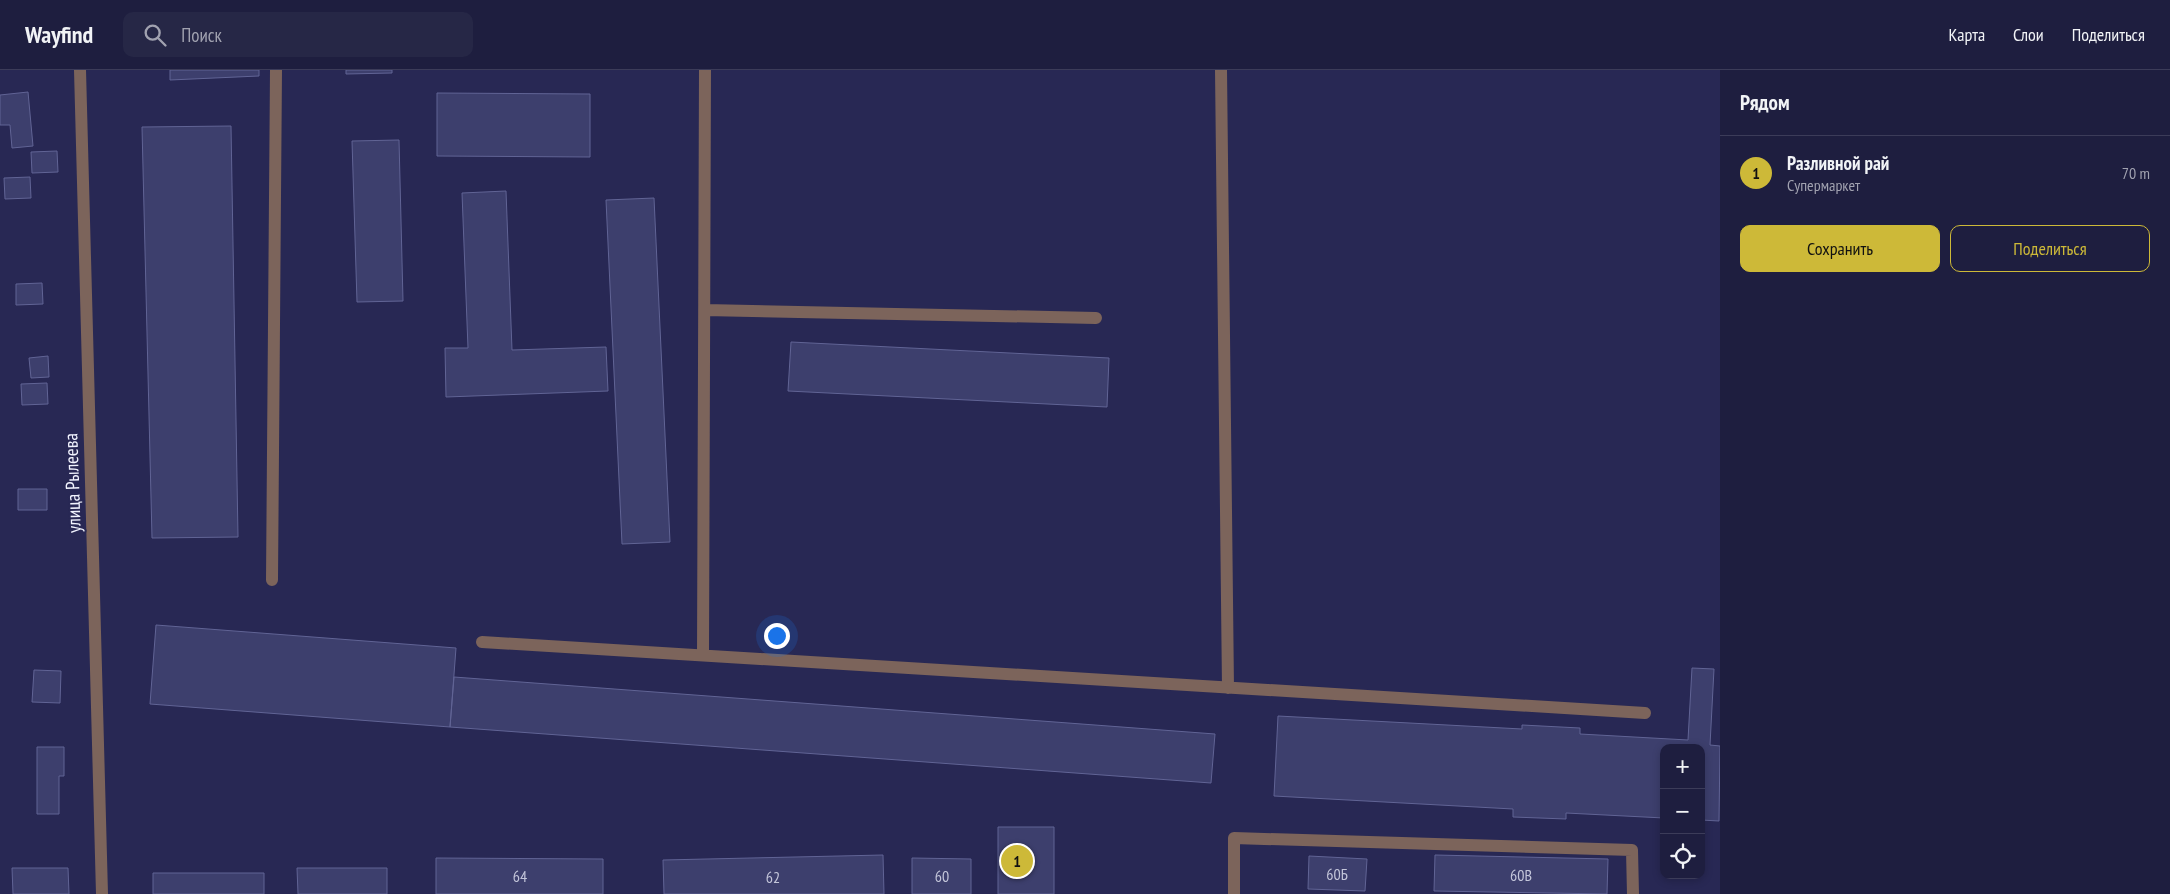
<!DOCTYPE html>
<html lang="ru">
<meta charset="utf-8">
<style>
:root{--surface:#1e1e3f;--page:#262746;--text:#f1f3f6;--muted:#a1a2b0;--line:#3c3c59;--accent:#cdb938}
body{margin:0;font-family:"PT Sans Narrow",sans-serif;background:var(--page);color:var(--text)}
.controls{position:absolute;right:15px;bottom:15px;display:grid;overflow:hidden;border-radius:10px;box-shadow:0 2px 8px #0003}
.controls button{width:45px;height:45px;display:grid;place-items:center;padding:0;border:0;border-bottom:1px solid var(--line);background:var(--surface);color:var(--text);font:25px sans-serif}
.you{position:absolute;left:776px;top:565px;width:18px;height:18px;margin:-12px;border:4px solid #fff;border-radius:50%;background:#1a73e8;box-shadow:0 0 0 8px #1a73e833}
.badge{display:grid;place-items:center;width:32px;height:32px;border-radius:50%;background:var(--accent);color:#111;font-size:16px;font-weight:700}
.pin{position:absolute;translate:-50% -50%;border:2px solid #fff;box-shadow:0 1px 5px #0006}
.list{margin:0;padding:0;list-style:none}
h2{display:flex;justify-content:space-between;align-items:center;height:65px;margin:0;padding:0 20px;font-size:21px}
h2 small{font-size:16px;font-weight:400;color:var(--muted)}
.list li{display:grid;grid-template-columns:32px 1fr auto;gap:15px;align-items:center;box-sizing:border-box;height:75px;padding:0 20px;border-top:1px solid var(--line)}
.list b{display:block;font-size:19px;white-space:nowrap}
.list p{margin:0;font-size:16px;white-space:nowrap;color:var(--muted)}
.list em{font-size:16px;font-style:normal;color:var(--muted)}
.actions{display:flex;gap:10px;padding:15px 20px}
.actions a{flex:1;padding:11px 0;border:1px solid var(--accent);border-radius:10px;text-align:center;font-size:18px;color:var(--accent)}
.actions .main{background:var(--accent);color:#111}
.icon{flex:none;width:28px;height:28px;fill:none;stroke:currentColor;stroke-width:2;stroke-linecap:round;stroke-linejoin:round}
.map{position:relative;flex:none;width:1720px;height:824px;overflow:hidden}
header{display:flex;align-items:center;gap:30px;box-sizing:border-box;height:70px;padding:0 25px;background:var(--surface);border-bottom:1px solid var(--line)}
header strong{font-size:24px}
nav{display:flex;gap:28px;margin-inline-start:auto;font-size:18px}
.search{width:350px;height:45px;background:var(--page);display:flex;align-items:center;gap:12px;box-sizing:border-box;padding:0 18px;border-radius:10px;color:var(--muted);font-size:19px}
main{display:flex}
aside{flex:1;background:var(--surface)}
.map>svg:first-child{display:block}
.building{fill:#3d3f6d;stroke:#616495}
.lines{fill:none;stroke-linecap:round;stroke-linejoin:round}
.minor{stroke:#7c645b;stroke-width:12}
.labels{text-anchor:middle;stroke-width:4;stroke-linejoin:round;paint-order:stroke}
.number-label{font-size:16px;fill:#c4c6da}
.street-label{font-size:19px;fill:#f1f3fe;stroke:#282854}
</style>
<header>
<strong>Wayfind</strong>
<div class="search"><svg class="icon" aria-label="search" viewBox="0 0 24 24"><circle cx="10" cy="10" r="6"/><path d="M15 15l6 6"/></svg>Поиск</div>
<nav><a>Карта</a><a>Слои</a><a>Поделиться</a></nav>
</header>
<main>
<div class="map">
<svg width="1720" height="824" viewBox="0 0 1720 824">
<rect width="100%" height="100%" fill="#282854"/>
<path class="building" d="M 170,0 L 259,0 L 259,6 L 170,10 Z
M 346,0 L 392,0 L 392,3 L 346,4 Z
M 28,22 L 33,76 L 12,78 L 10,55 L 0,55 L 0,25 Z
M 437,23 L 590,24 L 590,87 L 437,86 Z
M 231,56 L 238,467 L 152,468 L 142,57 Z
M 399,70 L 403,231 L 357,232 L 352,71 Z
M 57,81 L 58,102 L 32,103 L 31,82 Z
M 30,107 L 31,128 L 5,129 L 4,108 Z
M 506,121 L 512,280 L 606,277 L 608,321 L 446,327 L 445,278 L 468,278 L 462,123 Z
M 654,128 L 670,472 L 622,474 L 606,130 Z
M 42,213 L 43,234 L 16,235 L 16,214 Z
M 791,272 L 1109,288 L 1107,337 L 788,321 Z
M 48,286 L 49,307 L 31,308 L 29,288 Z
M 47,313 L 48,334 L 22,335 L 21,314 Z
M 18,419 L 47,419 L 47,440 L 18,440 Z
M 156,555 L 456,578 L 450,657 L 150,634 Z
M 1692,598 L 1714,599 L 1710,675 L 1720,676 L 1719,751 L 1701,750 L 1701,678 L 1664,678 L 1664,748 L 1566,743 L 1566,749 L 1513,747 L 1513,739 L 1274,726 L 1278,646 L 1522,659 L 1522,655 L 1580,658 L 1580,664 L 1688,670 Z
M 34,600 L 61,601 L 60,633 L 32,632 Z
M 454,607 L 1215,664 L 1211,713 L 450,657 Z
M 37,677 L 64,677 L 64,706 L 59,706 L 59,744 L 37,744 Z
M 998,757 L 1054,757 L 1054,824 L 998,824 Z
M 883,785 L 884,824 L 664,824 L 663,790 Z
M 1435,785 L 1608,789 L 1607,824 L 1434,821 Z
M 1309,786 L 1367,789 L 1365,821 L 1308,819 Z
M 436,788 L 603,789 L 603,824 L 436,824 Z
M 912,788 L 971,789 L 971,824 L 912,824 Z
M 12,798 L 68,798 L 69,824 L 13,824 Z
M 297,798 L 387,798 L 387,824 L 298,824 Z
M 153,803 L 264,803 L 264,824 L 153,824 Z"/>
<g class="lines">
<path class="minor" d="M 80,0 L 102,824
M 1221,0 L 1228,618
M 705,240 L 1096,248
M 272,510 L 276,0
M 482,572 L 1645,643
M 703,585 L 705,0
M 1234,824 L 1234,768 L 1632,780 L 1633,824"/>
</g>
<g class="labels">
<g class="number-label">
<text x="1337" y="810">60Б</text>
<text x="1521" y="811">60В</text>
<text x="520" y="812">64</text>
<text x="942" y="812">60</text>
<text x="773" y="813">62</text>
</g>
<g class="street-label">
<text transform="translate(72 413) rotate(-92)" y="7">улица Рылеева</text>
</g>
</g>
</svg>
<div class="controls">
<button>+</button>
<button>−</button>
<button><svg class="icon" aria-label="locate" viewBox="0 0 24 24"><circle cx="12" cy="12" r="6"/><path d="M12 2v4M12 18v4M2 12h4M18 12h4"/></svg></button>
</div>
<div class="you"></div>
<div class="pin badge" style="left:1017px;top:791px">1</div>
</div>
<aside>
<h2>Рядом<small></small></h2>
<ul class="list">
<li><span class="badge">1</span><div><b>Разливной рай</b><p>Супермаркет</p></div><em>70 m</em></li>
</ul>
<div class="actions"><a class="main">Сохранить</a><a>Поделиться</a></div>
</aside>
</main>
